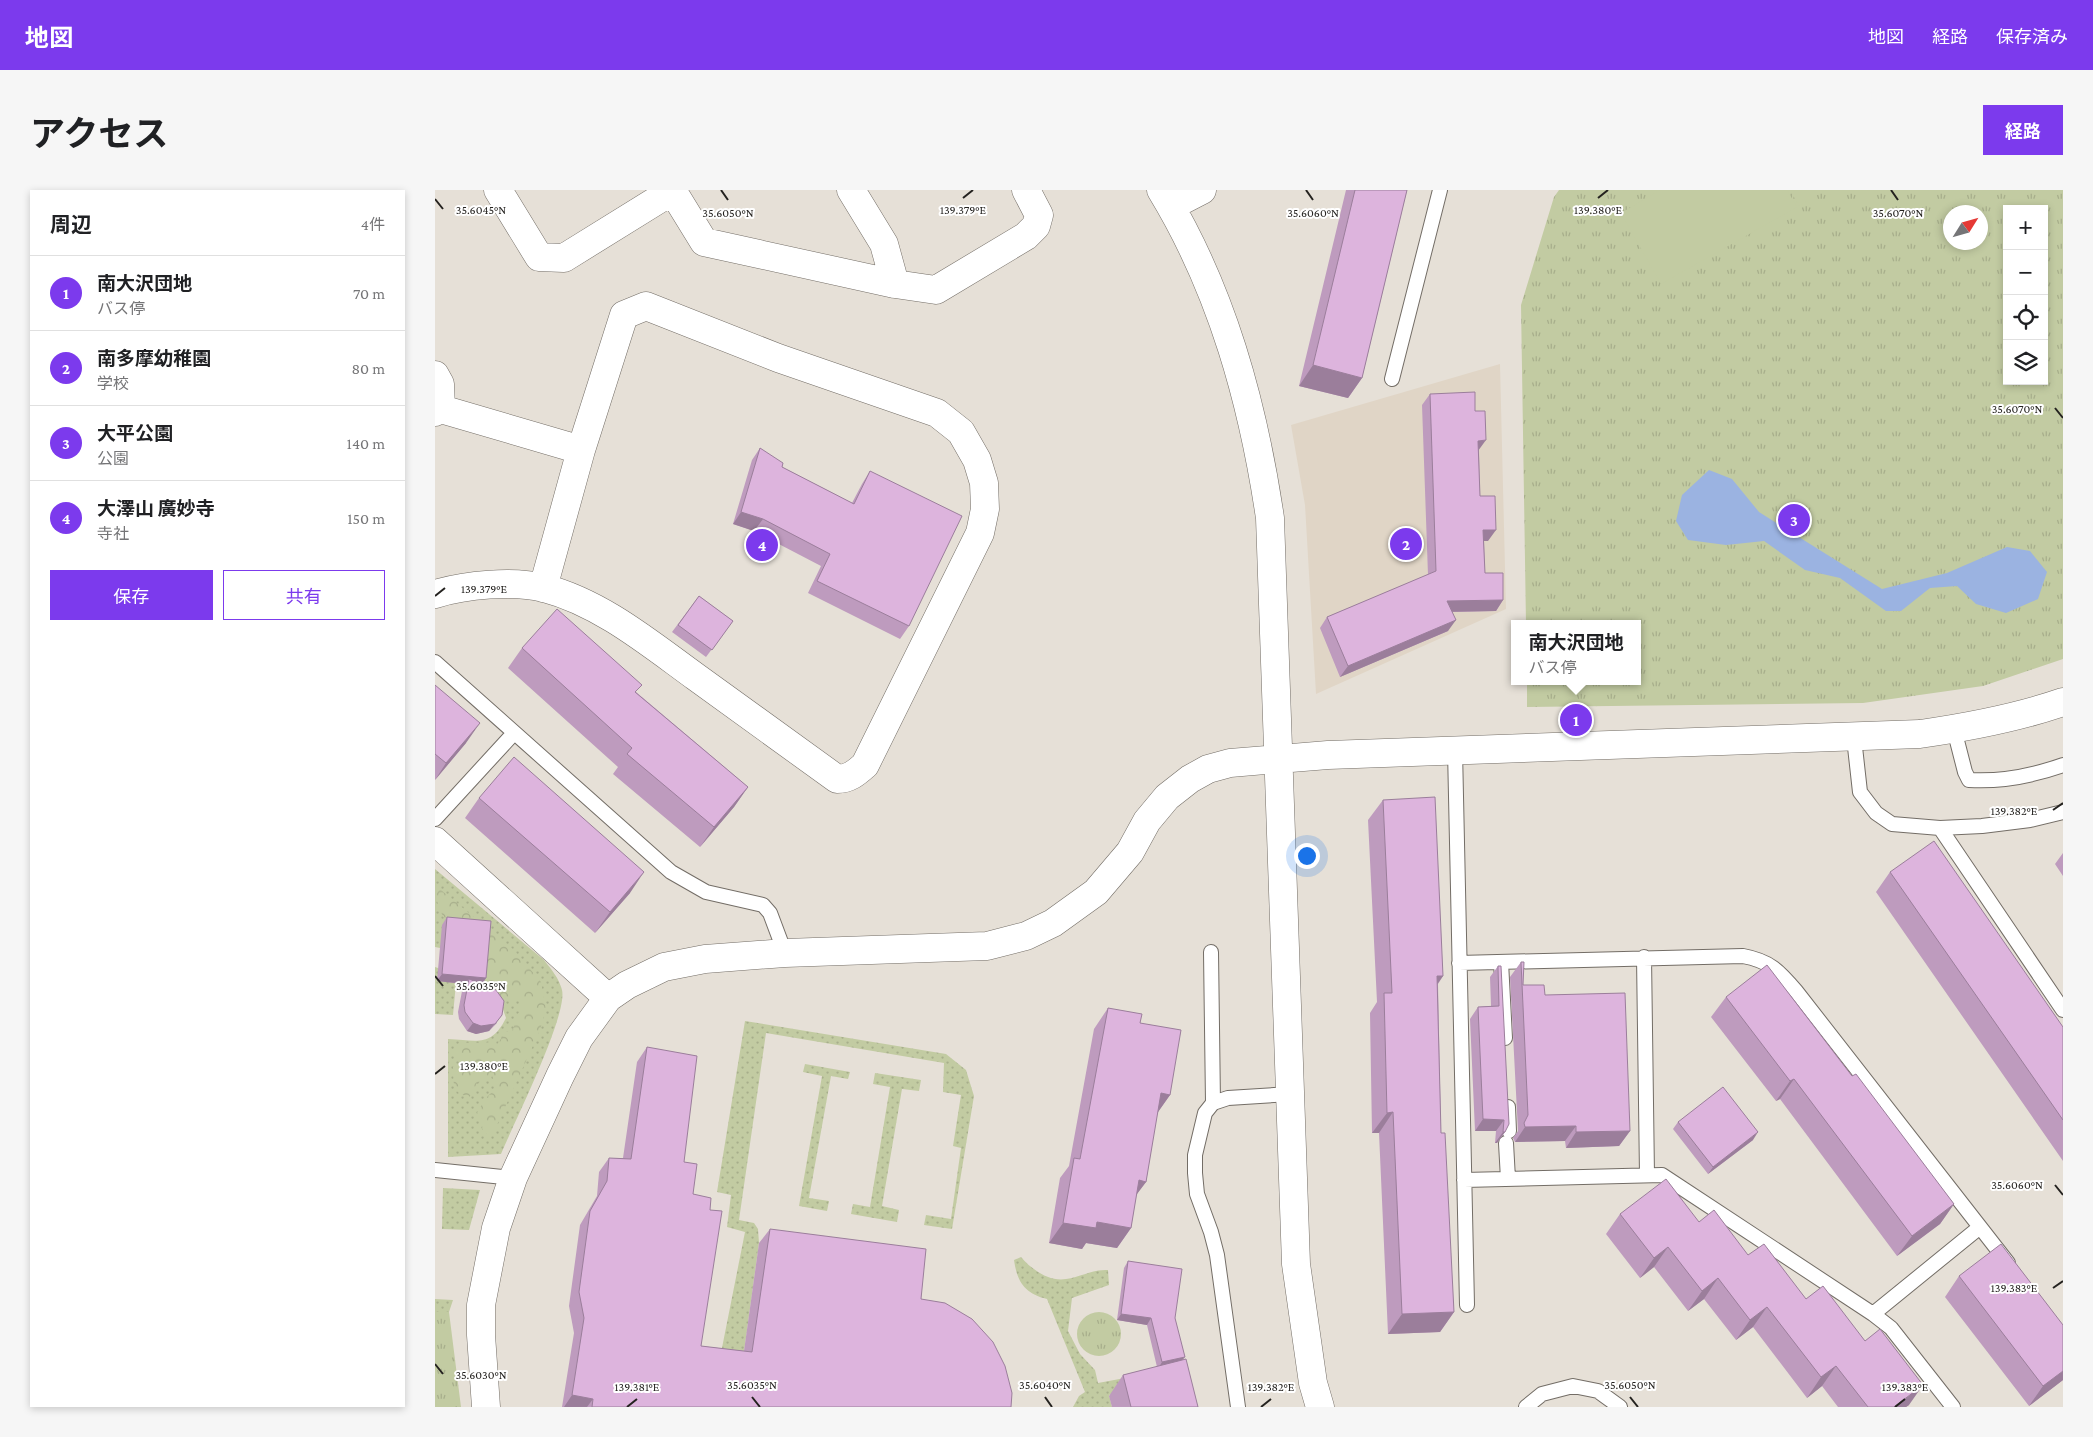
<!DOCTYPE html>
<html lang="ja">
<meta charset="utf-8">
<style>
:root{--surface:#fff;--page:#f6f6f6;--text:#202124;--muted:#757577;--line:#e0e0e0;--accent:#7c3aed}
body{margin:0;font-family:"Crimson Pro","Noto Sans JP",serif;background:var(--page);color:var(--text)}
.controls{position:absolute;right:15px;top:15px;display:grid;overflow:hidden;border-radius:0px;box-shadow:0 2px 8px #0003}
.controls button{width:45px;height:45px;display:grid;place-items:center;padding:0;border:0;border-bottom:1px solid var(--line);background:var(--surface);color:var(--text);font:25px sans-serif}
.compass{position:absolute;left:1508px;top:15px;width:45px;height:45px;border-radius:50%;background:var(--surface);box-shadow:0 2px 8px #0003;rotate:53deg}
.you{position:absolute;left:871px;top:665px;width:18px;height:18px;margin:-12px;border:4px solid #fff;border-radius:50%;background:#1a73e8;box-shadow:0 0 0 8px #1a73e833}
.badge{display:grid;place-items:center;width:32px;height:32px;border-radius:50%;background:var(--accent);color:#fff;font-size:16px;font-weight:700}
.pin{position:absolute;translate:-50% -50%;border:2px solid #fff;box-shadow:0 1px 5px #0006}
.popup{position:absolute;left:1076px;top:430px;width:130px;height:65px;box-sizing:border-box;display:grid;place-content:center;border-radius:0px;background:var(--surface);filter:drop-shadow(0 1px 4px #0005);font-size:16px;white-space:nowrap;color:var(--muted)}
.popup b{font-size:19px;color:var(--text)}
.popup::after{content:'';position:absolute;left:50%;top:100%;margin-left:-10px;border:10px solid transparent;border-top-color:var(--surface)}
.list{margin:0;padding:0;list-style:none}
h2{display:flex;justify-content:space-between;align-items:center;height:65px;margin:0;padding:0 20px;font-size:21px}
h2 small{font-size:16px;font-weight:400;color:var(--muted)}
.list li{display:grid;grid-template-columns:32px 1fr auto;gap:15px;align-items:center;box-sizing:border-box;height:75px;padding:0 20px;border-top:1px solid var(--line)}
.list b{display:block;font-size:19px;white-space:nowrap}
.list p{margin:0;font-size:16px;white-space:nowrap;color:var(--muted)}
.list em{font-size:16px;font-style:normal;color:var(--muted)}
.actions{display:flex;gap:10px;padding:15px 20px}
.actions a{flex:1;padding:11px 0;border:1px solid var(--accent);border-radius:0px;text-align:center;font-size:18px;color:var(--accent)}
.actions .main{background:var(--accent);color:#fff}
.icon{flex:none;width:28px;height:28px;fill:none;stroke:currentColor;stroke-width:2;stroke-linecap:round;stroke-linejoin:round}
.map{position:relative;flex:none;width:1628px;height:1217px;overflow:hidden;border-radius:0px}
header{display:flex;align-items:center;gap:30px;box-sizing:border-box;height:70px;padding:0 25px;background:var(--accent);color:#fff}
header strong{font-size:24px}
nav{display:flex;gap:28px;margin-inline-start:auto;font-size:18px}
.intro{display:flex;align-items:center;justify-content:space-between;box-sizing:border-box;height:120px;padding:0 30px}
h1{margin:0;font-size:35px}
.button{padding:12px 22px;border-radius:0px;background:var(--accent);color:#fff;font-size:18px;font-weight:700}
main{display:flex;gap:30px;padding:0 30px}
aside{flex:1;background:var(--surface);border-radius:0px;box-shadow:0 2px 8px #0003}
.map>svg:first-child{display:block}
.built{fill:#e0d5c6}
.grass{fill:url(#grass-dots)}
.forest{fill:url(#forest-crowns)}
.park{fill:url(#park-tufts);fill-rule:evenodd}
.pitch{fill:#c2cba2}
.water{fill:#9bb3e1}
.lines{fill:none;stroke-linecap:round;stroke-linejoin:round}
.service-casing{stroke:#736d66;stroke-width:16}
.minor-casing{stroke:#736d66;stroke-width:29}
.tertiary-casing{stroke:#736d66;stroke-width:29}
.service{stroke:#fff;stroke-width:14}
.minor{stroke:#fff;stroke-width:28}
.tertiary{stroke:#fff;stroke-width:28}
.wall{fill:#be9bbe}
.shaded-wall{fill:#9b7e9b}
.building{fill:#ddb4dd;stroke:#9b7e9b}
.ticks{fill:none;stroke:#24221f;stroke-width:2}
.ticks-label{font-size:12px;text-anchor:middle;fill:#24221f;stroke:#fff;stroke-width:4;stroke-linejoin:round;paint-order:stroke}
</style>
<header>
<strong>地図</strong>
<nav><a>地図</a><a>経路</a><a>保存済み</a></nav>
</header>
<div class="intro"><h1>アクセス</h1><a class="button">経路</a></div>
<main>
<aside>
<h2>周辺<small>4件</small></h2>
<ul class="list">
<li><span class="badge">1</span><div><b>南大沢団地</b><p>バス停</p></div><em>70 m</em></li>
<li><span class="badge">2</span><div><b>南多摩幼稚園</b><p>学校</p></div><em>80 m</em></li>
<li><span class="badge">3</span><div><b>大平公園</b><p>公園</p></div><em>140 m</em></li>
<li><span class="badge">4</span><div><b>大澤山 廣妙寺</b><p>寺社</p></div><em>150 m</em></li>
</ul>
<div class="actions"><a class="main">保存</a><a>共有</a></div>
</aside>
<div class="map">
<svg width="1628" height="1217" viewBox="0 0 1628 1217">
<defs>
<pattern id="grass-dots" width="8" height="8" patternUnits="userSpaceOnUse" patternTransform="scale(1.25)"><rect width="8" height="8" fill="#c2cba2"/><path d="M2 2h.1M6 6h.1" fill="none" stroke="#a7ae8b" stroke-width="1.8" stroke-linecap="round"/></pattern>
<pattern id="forest-crowns" width="20" height="18" patternUnits="userSpaceOnUse" patternTransform="scale(1.25)"><rect width="20" height="18" fill="#c2cba2"/><path d="M2 6a3 3 0 1 1 6 0M12 15a3 3 0 1 1 6 0" fill="none" stroke="#a7ae8b"/></pattern>
<pattern id="park-tufts" width="24" height="20" patternUnits="userSpaceOnUse" patternTransform="scale(1.25)"><rect width="24" height="20" fill="#c2cba2"/><path d="M3 7l-1-3M5 7V3M7 7l1-3M15 17l-1-3M17 17v-4M19 17l1-3" fill="none" stroke="#a7ae8b"/></pattern>
</defs>
<rect width="100%" height="100%" fill="#e6e0d7"/>
<path class="built" d="M 1065,174 L 1071,419 L 881,504 L 870,315 L 856,235 Z"/>
<path class="grass" d="M 0,679 L 109,770 C 116,779 124,788 127,800 C 133,825 78,935 66,964 L 13,967 L 13,849 C 42,850 56,858 71,828 L 64,808 L 46,795 L 5,758 L 0,757 Z
M 0,777 L 3,778 L 21,793 L 18,825 L 0,824 Z
M 310,831 L 511,864 L 531,880 L 539,906 L 517,1039 L 489,1035 L 491,1025 L 516,1029 L 526,958 L 518,956 L 526,905 L 508,902 L 509,873 L 331,843 L 304,1030 L 319,1033 L 323,1039 L 324,1053 L 307,1176 L 284,1173 L 310,1042 L 292,1037 L 296,1005 L 282,1002 Z
M 370,874 L 415,882 L 413,889 L 396,886 L 374,1008 L 394,1011 L 392,1021 L 364,1016 L 387,886 L 368,882 Z
M 440,883 L 486,890 L 484,901 L 467,899 L 447,1016 L 464,1020 L 462,1032 L 416,1024 L 418,1014 L 435,1017 L 455,897 L 438,894 Z
M 8,998 L 45,1000 L 34,1040 L 7,1039 Z
M 586,1067 C 596,1079 614,1092 631,1089 C 646,1087 658,1079 673,1080 L 674,1095 L 637,1108 L 633,1141 L 645,1164 L 660,1180 L 663,1193 L 749,1177 L 674,1205 L 677,1217 L 638,1217 L 644,1206 L 650,1202 L 612,1109 C 590,1104 582,1092 579,1070 Z
M 0,1109 L 18,1110 L 14,1122 L 0,1122 Z"/>
<path class="forest" d="M 0,699 L 6,700 L 79,760 L 106,792 L 111,819 L 105,840 L 62,935 L 54,946 L 47,939 L 48,931 L 42,923 L 50,909 L 61,898 L 57,885 L 41,894 L 39,902 L 34,907 L 25,904 L 19,898 L 18,877 L 25,872 L 20,863 L 20,855 C 28,851 45,854 55,852 L 60,857 L 71,842 L 79,839 L 79,827 L 86,821 L 86,810 L 74,809 L 69,812 L 61,802 L 50,795 L 54,741 L 8,727 L 2,711 L 0,710 Z"/>
<path class="park" d="M 1124,0 L 1628,0 L 1628,469 L 1548,496 L 1428,513 L 1092,517 L 1092,491 L 1202,491 L 1202,434 L 1091,434 L 1086,115 L 1119,7 ZM 1572,19 L 1609,19 L 1609,191 L 1572,191 ZM 1516,22 L 1546,22 L 1546,52 L 1516,52 Z
M 0,1122 L 14,1122 L 26,1217 L 0,1217 Z
M642 1144a22 22 0 1 1 44 0a22 22 0 1 1-44 0Z"/>
<path class="pitch" d="M 1225,0 L 1352,0 L 1362,17 L 1226,94 L 1186,23 Z
M 1355,0 L 1391,0 L 1364,16 Z"/>
<path class="water" d="M 1274,280 L 1297,289 L 1324,322 L 1447,399 L 1512,383 L 1572,357 L 1595,361 L 1612,382 L 1603,409 L 1571,423 L 1541,414 L 1522,396 L 1495,398 L 1466,421 L 1451,421 L 1405,388 L 1370,380 L 1329,351 L 1291,355 L 1253,350 L 1241,331 L 1247,305 Z"/>
<g class="lines">
<defs>
<path id="service" d="M 957,189 L 1005,0
M 0,472 L 236,682 L 271,702 L 328,715 L 335,723 L 350,763
M 1519,539 L 1530,582 L 1534,590 C 1567,592 1597,586 1628,575
M 1419,548 L 1425,602 L 1441,623 L 1457,634 L 1505,638 L 1547,636 L 1595,630 L 1628,622
M 1020,560 L 1032,1115
M 0,629 L 79,543
M 1505,638 L 1628,820
M 776,762 L 778,913
M 1209,767 L 1212,985
M 1066,772 L 1070,848
M 1024,773 L 1308,766 C 1335,771 1344,781 1361,801 L 1545,1037 L 1438,1124 L 1227,985 L 1029,990
M 1073,917 L 1074,941
M 1071,953 L 1073,989
M 0,980 L 78,988
M 1545,1037 L 1573,1073
M 1438,1124 L 1456,1138 L 1518,1217
M 803,1217 L 782,1065 L 776,1042 L 762,1004 L 760,983 L 760,965 L 770,923 L 778,913 L 793,908 L 855,904
M 1091,1217 L 1107,1204 L 1138,1196 L 1163,1201 L 1185,1217"/>
<path id="minor" d="M 63,0 L 104,67 L 129,68 L 237,1
M 237,0 L 269,52 L 460,94 L 501,100 L 591,46 L 601,36 L 604,25 L 591,0
M 416,0 L 449,54 L 460,94
M 0,185 L 5,194 L 6,219
M 0,222 L 6,219 L 146,260
M 0,404 C 30,395 78,390 109,398 C 166,413 214,453 261,487 C 308,521 355,555 402,589 C 414,589 421,583 430,575 L 545,343 L 550,319 L 549,293 L 542,270 L 526,242 L 502,223 L 343,168 L 211,116 L 189,125 L 146,260 L 108,398"/>
<path id="tertiary" d="M 726,0 C 787,100 818,213 835,328 L 861,1074 L 878,1193 L 885,1217
M 736,16 L 767,0
M 0,651 L 173,808
M 51,1217 L 46,1145 L 46,1115 L 61,1038 L 78,988 L 125,886 L 144,848 L 173,808 L 192,795 L 229,777 L 270,769 L 350,763 L 552,756 L 591,746 L 618,733 L 661,702 L 695,662 L 712,631 L 732,607 L 755,589 L 773,579 L 795,573 L 893,565 L 1485,544 C 1534,537 1582,528 1628,512"/>
</defs>
<use href="#service" class="service-casing"/>
<use href="#minor" class="minor-casing"/>
<use href="#tertiary" class="tertiary-casing"/>
<use href="#service" class="service"/>
<use href="#minor" class="minor"/>
<use href="#tertiary" class="tertiary"/>
</g>
<path class="wall" d="M 911,0 L 972,0 L 927,188 L 913,208 L 864,196 Z
M 995,204 L 1040,221 L 1044,260 L 1045,306 L 1053,351 L 1049,351 L 1050,383 L 1068,410 L 1061,421 L 1017,422 L 1013,441 L 905,487 L 885,438 L 892,427 L 993,385 L 987,215 Z
M 325,258 L 347,277 L 417,313 L 427,294 L 435,281 L 474,436 L 465,449 L 373,403 L 386,376 L 319,341 L 298,334 L 317,270 Z
M 264,406 L 298,431 L 271,467 L 237,442 Z
M 87,458 L 201,502 L 313,597 L 299,617 L 265,657 L 178,584 L 183,577 L 73,478 Z
M 0,495 L 31,553 L 0,590 Z
M 44,608 L 195,703 L 160,743 L 30,628 Z
M 948,610 L 1008,786 L 1003,794 L 1006,943 L 1019,1122 L 1005,1142 L 953,1144 L 944,943 L 937,943 L 935,823 L 942,812 L 933,630 Z
M 1628,663 L 1628,686 L 1620,674 Z
M 1455,682 L 1628,837 L 1628,971 L 1441,702 Z
M 12,727 L 51,788 L 47,794 L 62,833 L 54,841 L 41,844 L 32,841 L 24,829 L 23,822 L 28,796 L 30,794 L 2,791 L 7,735 Z
M 1086,772 L 1088,795 L 1110,805 L 1195,941 L 1184,956 L 1131,958 L 1130,951 L 1080,952 L 1078,948 L 1083,941 L 1075,787 Z
M 1063,776 L 1070,942 L 1062,953 L 1060,953 L 1061,941 L 1040,941 L 1035,829 L 1043,817 L 1056,816 L 1055,787 Z
M 1291,807 L 1417,886 L 1519,1014 L 1505,1034 L 1462,1066 L 1345,909 L 1341,911 L 1276,827 Z
M 673,818 L 705,833 L 735,905 L 722,923 L 711,992 L 701,1005 L 696,1038 L 682,1058 L 651,1053 L 647,1059 L 614,1053 L 625,988 L 634,976 L 659,839 Z
M 212,857 L 249,972 L 258,1004 L 275,1020 L 266,1156 L 309,1161 L 324,1053 L 335,1039 L 486,1109 L 576,1217 L 127,1217 L 139,1143 L 134,1116 L 145,1035 L 162,1006 L 164,982 L 174,968 L 188,968 L 202,872 Z
M 1243,932 L 1318,950 L 1273,984 L 1238,939 Z
M 1185,1024 L 1264,1032 L 1313,1065 L 1371,1109 L 1474,1215 L 1471,1217 L 1403,1217 L 1387,1196 L 1372,1208 L 1318,1137 L 1301,1150 L 1269,1109 L 1253,1121 L 1219,1077 L 1205,1088 L 1171,1044 Z
M 693,1071 L 740,1128 L 747,1170 L 763,1217 L 677,1217 L 674,1206 L 688,1185 L 722,1177 L 712,1135 L 682,1130 L 689,1078 Z
M 1524,1086 L 1628,1190 L 1594,1216 L 1510,1107 Z"/>
<path class="shaded-wall" d="M 878,175 L 927,188 L 913,208 L 864,196 Z
M 1051,250 L 1043,261 L 1043,251 Z
M 306,322 L 328,329 L 319,341 L 298,334 Z
M 1048,340 L 1061,340 L 1053,351 L 1041,351 Z
M 1068,410 L 1061,421 L 1005,422 L 1012,411 Z
M 1021,430 L 1013,441 L 905,487 L 913,476 Z
M 45,533 L 31,553 L 0,590 L 11,573 Z
M 313,597 L 299,617 L 265,657 L 279,637 Z
M 209,682 L 195,703 L 160,743 L 175,722 Z
M 7,784 L 51,788 L 46,796 L 34,789 L 30,794 L 2,791 Z
M 1002,786 L 1008,786 L 994,806 Z
M 67,825 L 54,841 L 41,844 L 32,841 L 38,833 Z
M 1359,889 L 1345,909 L 1341,911 L 1355,891 Z
M 726,903 L 735,905 L 721,925 Z
M 958,922 L 944,943 L 937,943 L 952,923 Z
M 1048,929 L 1069,930 L 1061,941 L 1040,941 Z
M 1141,936 L 1130,951 L 1080,952 L 1090,937 Z
M 1195,941 L 1184,956 L 1131,958 L 1141,942 Z
M 1068,942 L 1070,942 L 1062,953 L 1060,953 Z
M 1323,942 L 1318,950 L 1273,984 L 1278,977 Z
M 704,990 L 711,992 L 696,1012 Z
M 1519,1014 L 1505,1034 L 1462,1066 L 1477,1046 Z
M 662,1032 L 696,1038 L 682,1058 L 651,1053 L 647,1059 L 614,1053 L 628,1033 Z
M 1233,1057 L 1219,1077 L 1205,1088 L 1219,1068 Z
M 1283,1088 L 1269,1109 L 1253,1121 L 1267,1101 Z
M 1332,1117 L 1318,1137 L 1301,1150 L 1315,1130 Z
M 1019,1122 L 1005,1142 L 953,1144 L 967,1124 Z
M 686,1124 L 716,1128 L 712,1135 L 682,1130 Z
M 750,1167 L 745,1173 L 723,1179 L 727,1172 Z
M 1401,1176 L 1387,1196 L 1372,1208 L 1386,1187 Z
M 1628,1181 L 1628,1190 L 1594,1216 L 1608,1196 Z
M 1488,1195 L 1474,1215 L 1471,1217 L 1459,1217 Z
M 137,1205 L 158,1209 L 152,1217 L 129,1217 Z"/>
<path class="building" d="M 920,0 L 972,0 L 927,188 L 878,175 Z
M 1040,202 L 1040,221 L 1050,221 L 1051,250 L 1043,251 L 1045,306 L 1060,306 L 1061,340 L 1048,340 L 1050,383 L 1068,383 L 1068,410 L 1012,411 L 1021,430 L 913,476 L 892,427 L 1001,381 L 995,204 Z
M 325,258 L 348,273 L 347,277 L 419,314 L 435,281 L 527,326 L 474,436 L 382,391 L 395,364 L 328,329 L 306,322 Z
M 264,406 L 298,431 L 277,460 L 243,435 Z
M 122,419 L 207,495 L 200,502 L 313,597 L 279,637 L 192,564 L 197,558 L 87,458 Z
M 0,495 L 45,533 L 11,573 L 0,564 Z
M 79,567 L 209,682 L 175,722 L 44,608 Z
M 1000,607 L 1008,786 L 1002,786 L 1006,943 L 1010,943 L 1019,1122 L 967,1124 L 958,922 L 952,923 L 949,803 L 957,803 L 948,610 Z
M 1499,651 L 1628,837 L 1628,930 L 1455,682 Z
M 12,727 L 56,731 L 51,788 L 7,784 Z
M 1086,772 L 1089,772 L 1088,795 L 1109,795 L 1110,805 L 1190,803 L 1195,941 L 1141,942 L 1141,936 L 1090,937 L 1089,933 L 1093,925 Z
M 1332,775 L 1417,886 L 1421,884 L 1519,1014 L 1477,1046 L 1359,889 L 1355,891 L 1291,807 Z
M 1063,776 L 1066,776 L 1074,934 L 1070,942 L 1068,942 L 1069,930 L 1048,929 L 1043,817 L 1064,816 Z
M 34,789 L 61,800 L 69,811 L 67,825 L 60,834 L 46,836 L 38,833 L 30,822 L 29,815 Z
M 673,818 L 707,824 L 705,833 L 746,840 L 735,905 L 726,903 L 711,992 L 704,990 L 696,1038 L 662,1032 L 661,1038 L 628,1033 L 639,968 L 645,969 Z
M 212,857 L 262,866 L 249,972 L 262,974 L 258,1004 L 276,1008 L 275,1020 L 287,1021 L 266,1156 L 317,1162 L 335,1039 L 491,1059 L 486,1109 L 510,1113 L 537,1129 L 558,1152 L 570,1176 L 577,1203 L 576,1217 L 157,1217 L 158,1209 L 137,1205 L 149,1128 L 144,1102 L 155,1021 L 172,991 L 174,968 L 196,969 Z
M 1288,897 L 1323,942 L 1278,977 L 1243,932 Z
M 1231,989 L 1264,1032 L 1279,1020 L 1313,1065 L 1329,1054 L 1371,1109 L 1388,1096 L 1430,1151 L 1445,1139 L 1488,1195 L 1459,1217 L 1433,1217 L 1401,1176 L 1386,1187 L 1332,1117 L 1315,1130 L 1283,1088 L 1267,1101 L 1233,1057 L 1219,1068 L 1185,1024 Z
M 1566,1054 L 1628,1135 L 1628,1181 L 1608,1196 L 1524,1086 Z
M 693,1071 L 747,1079 L 740,1128 L 750,1167 L 727,1172 L 716,1128 L 686,1124 Z
M 751,1169 L 763,1217 L 696,1217 L 688,1185 Z"/>
<path class="ticks" d="M 286,0 L 293,10M 871,0 L 878,10M 1456,0 L 1463,10M 528,8 L 538,0M 1163,8 L 1173,0M 0,9 L 8,19M 1620,218 L 1628,228M 0,406 L 10,398M 1618,620 L 1628,613M 0,786 L 8,796M 0,884 L 10,876M 1620,995 L 1628,1005M 1618,1098 L 1628,1091M 0,1174 L 8,1184M 317,1207 L 325,1217M 610,1207 L 617,1217M 1195,1207 L 1203,1217M 192,1217 L 202,1209M 826,1217 L 836,1209M 1460,1217 L 1470,1209"/>
<g class="ticks-label">
<text x="46" y="24">35.6045°N</text>
<text x="528" y="24">139.379°E</text>
<text x="1163" y="24">139.380°E</text>
<text x="293" y="27">35.6050°N</text>
<text x="878" y="27">35.6060°N</text>
<text x="1463" y="27">35.6070°N</text>
<text x="1582" y="223">35.6070°N</text>
<text x="49" y="403">139.379°E</text>
<text x="1579" y="625">139.382°E</text>
<text x="46" y="800">35.6035°N</text>
<text x="49" y="880">139.380°E</text>
<text x="1582" y="999">35.6060°N</text>
<text x="1579" y="1102">139.383°E</text>
<text x="46" y="1189">35.6030°N</text>
<text x="317" y="1199">35.6035°N</text>
<text x="610" y="1199">35.6040°N</text>
<text x="1195" y="1199">35.6050°N</text>
<text x="202" y="1201">139.381°E</text>
<text x="836" y="1201">139.382°E</text>
<text x="1470" y="1201">139.383°E</text>
</g>
</svg>
<div class="controls">
<button>+</button>
<button>−</button>
<button><svg class="icon" aria-label="locate" viewBox="0 0 24 24"><circle cx="12" cy="12" r="6"/><path d="M12 2v4M12 18v4M2 12h4M18 12h4"/></svg></button>
<button><svg class="icon" aria-label="layers" viewBox="0 0 24 24"><path d="M12 4l9 5-9 5-9-5zM3 14l9 5 9-5"/></svg></button>
</div>
<svg class="compass" viewBox="-18 -18 36 36"><path d="M0-13l5 13h-10z" fill="#e53935"/><path d="M0 13l5-13h-10z" fill="#757577"/></svg>
<div class="you"></div>
<div class="pin badge" style="left:1141px;top:530px">1</div>
<div class="popup"><b>南大沢団地</b>バス停</div>
<div class="pin badge" style="left:971px;top:354px">2</div>
<div class="pin badge" style="left:1359px;top:330px">3</div>
<div class="pin badge" style="left:327px;top:355px">4</div>
</div>
</main>
